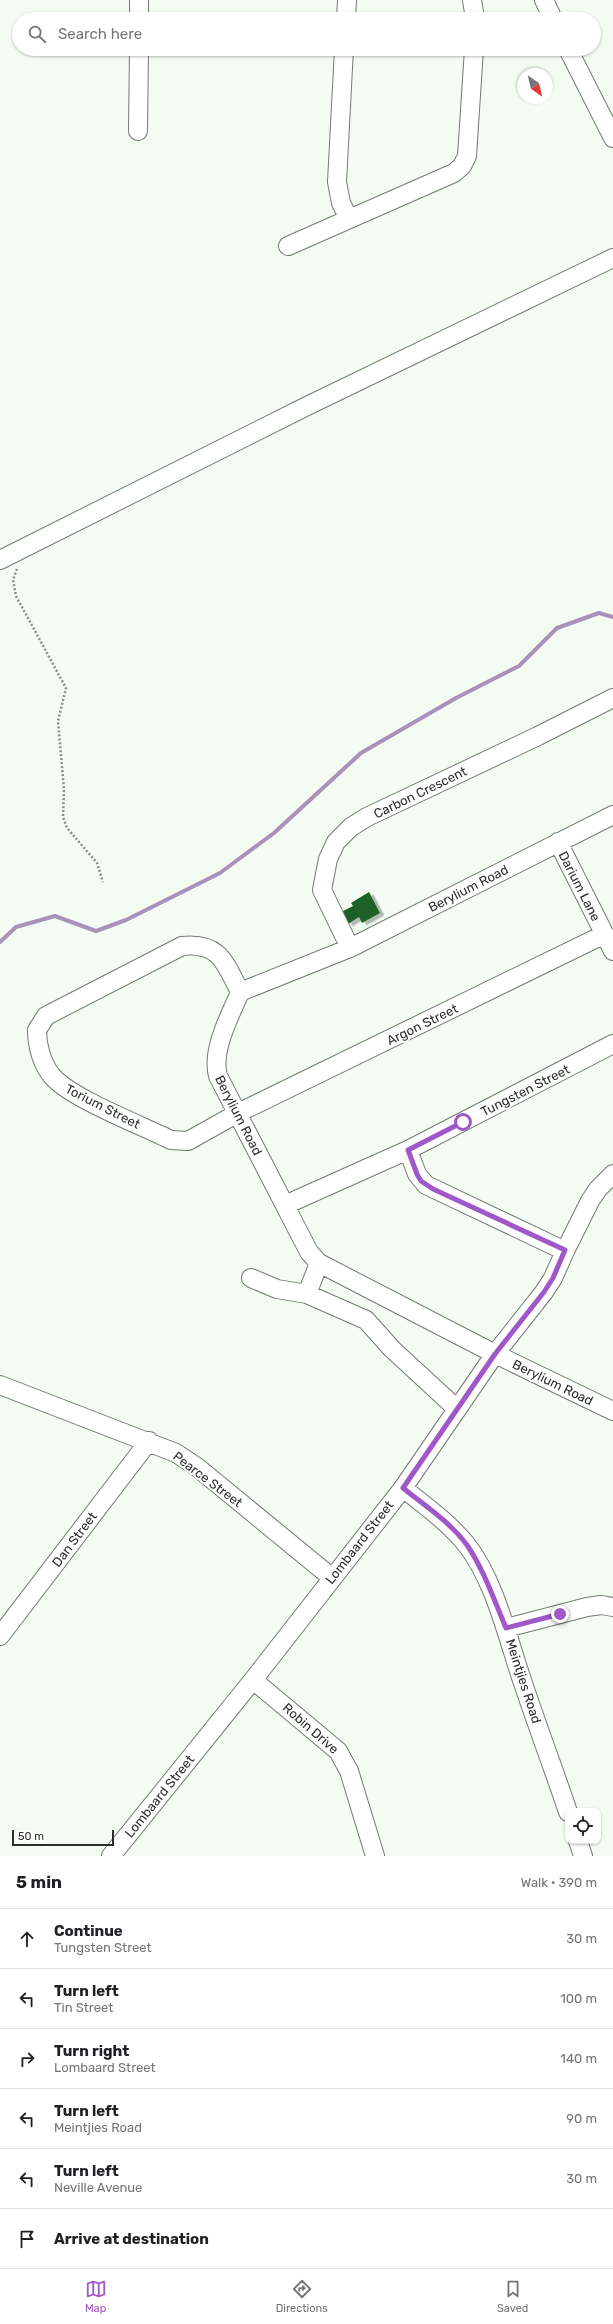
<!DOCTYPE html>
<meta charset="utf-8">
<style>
:root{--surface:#fff;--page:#f2f2f2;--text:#202124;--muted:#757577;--line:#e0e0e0;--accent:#9f57ca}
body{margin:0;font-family:Rubik,sans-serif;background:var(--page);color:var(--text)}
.controls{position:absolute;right:12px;bottom:12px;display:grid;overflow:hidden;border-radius:8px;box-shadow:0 1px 3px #0004}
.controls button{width:36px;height:36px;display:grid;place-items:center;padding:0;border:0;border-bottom:1px solid var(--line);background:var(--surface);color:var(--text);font:20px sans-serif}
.compass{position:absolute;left:517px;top:68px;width:36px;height:36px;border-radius:50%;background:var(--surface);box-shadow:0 1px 3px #0004;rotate:146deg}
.scale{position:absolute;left:12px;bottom:10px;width:102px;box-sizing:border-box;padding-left:4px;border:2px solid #2b2e2b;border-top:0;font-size:11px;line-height:14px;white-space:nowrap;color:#2b2e2b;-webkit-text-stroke:3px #fff;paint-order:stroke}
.stop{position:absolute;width:12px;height:12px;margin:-9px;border:3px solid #9f57ca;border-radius:50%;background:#fff}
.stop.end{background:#9f57ca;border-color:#fff;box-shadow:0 1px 4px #0008}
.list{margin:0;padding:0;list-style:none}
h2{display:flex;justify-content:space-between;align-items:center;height:52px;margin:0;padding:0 16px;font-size:17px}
h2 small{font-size:13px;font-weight:400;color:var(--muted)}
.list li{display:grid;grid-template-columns:26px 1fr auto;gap:12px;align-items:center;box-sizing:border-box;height:60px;padding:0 16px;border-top:1px solid var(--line)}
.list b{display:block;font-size:15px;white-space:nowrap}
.list p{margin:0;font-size:13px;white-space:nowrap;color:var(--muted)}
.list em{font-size:13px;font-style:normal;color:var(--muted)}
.icon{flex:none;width:22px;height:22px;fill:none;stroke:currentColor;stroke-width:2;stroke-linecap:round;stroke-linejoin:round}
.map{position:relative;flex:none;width:613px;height:1856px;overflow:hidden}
.search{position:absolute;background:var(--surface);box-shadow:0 1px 3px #0004;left:12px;right:12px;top:12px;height:44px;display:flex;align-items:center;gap:10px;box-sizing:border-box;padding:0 14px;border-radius:22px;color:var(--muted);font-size:15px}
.sheet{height:412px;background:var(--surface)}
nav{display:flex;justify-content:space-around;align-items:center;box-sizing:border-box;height:56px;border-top:1px solid var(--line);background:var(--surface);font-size:11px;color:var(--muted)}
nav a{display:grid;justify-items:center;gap:2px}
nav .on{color:var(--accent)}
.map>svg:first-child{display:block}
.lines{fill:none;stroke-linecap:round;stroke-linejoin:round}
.stream{stroke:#a991ba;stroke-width:4}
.building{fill:#1f6227;filter:url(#shadow)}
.minor-casing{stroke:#727a72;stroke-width:20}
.path{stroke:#8a8f8a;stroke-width:2.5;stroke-dasharray:2 2;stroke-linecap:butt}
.minor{stroke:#fff;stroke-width:18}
.route{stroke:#9f57ca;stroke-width:5}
.labels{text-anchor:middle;stroke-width:4;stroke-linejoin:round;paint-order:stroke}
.street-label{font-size:13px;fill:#2b2e2b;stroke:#fff}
</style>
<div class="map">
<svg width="613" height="1856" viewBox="0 0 613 1856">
<defs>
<filter id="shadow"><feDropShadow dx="4.5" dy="2.5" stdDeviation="0" flood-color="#0004"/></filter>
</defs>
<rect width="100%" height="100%" fill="#f3fbf3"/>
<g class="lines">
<path class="stream" d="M 0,942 L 16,927 L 55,916 L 96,931 L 126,920 L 220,873 L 274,833 L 361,753 L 456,698 L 519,666 L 557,628 L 599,613 L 613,617"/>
</g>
<path class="building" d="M 369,892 L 380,913 L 362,923 L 359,917 L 348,924 L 341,912 L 353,906 L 351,903 Z"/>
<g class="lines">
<defs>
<path id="minor" d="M 472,0 L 475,19
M 544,0 L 553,19
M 139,19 L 139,0
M 346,19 L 347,0
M 344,49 L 337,182 L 341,203 L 349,219
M 568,49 L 613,138
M 138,131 L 139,49
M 288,246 L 454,173 L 462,166 L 467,156 L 474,49
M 0,560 L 303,408 L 613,258
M 613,815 L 350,948 L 240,992 C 230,1016 211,1050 218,1076 L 309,1252 L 319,1263 L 495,1354 L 613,1411
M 558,842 L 613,951
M 350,948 L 322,890 L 328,859 L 336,842 L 351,827 L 367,817 L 538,736 L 613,698
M 240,992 C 225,963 220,942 182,946 L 46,1016 L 37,1030 C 37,1046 42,1064 52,1076 C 70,1098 143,1126 171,1140 L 188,1141 L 238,1113 L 605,934
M 408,1150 L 417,1174 L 426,1185 L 565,1251
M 285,1205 L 408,1150 L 613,1044
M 251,1278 L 277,1289 L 307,1294 L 366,1320 L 392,1349 L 457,1409
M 307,1294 L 319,1263
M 0,1385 L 176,1453 L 197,1467 L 331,1577
M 403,1488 C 424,1505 448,1522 466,1544 C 496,1582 508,1641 524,1686 C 538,1728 554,1770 568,1812
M 506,1628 L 587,1607 L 601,1605 L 613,1607
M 0,1636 L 149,1441
M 253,1680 L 338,1751 L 349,1771 L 375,1856
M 578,1841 L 583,1856
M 111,1856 L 253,1680 L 403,1488 L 495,1354 L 544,1292 L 553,1278 L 565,1251 L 590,1201 L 598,1189 L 613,1174"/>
</defs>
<use href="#minor" class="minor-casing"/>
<path class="path" d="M 17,569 L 13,580 L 16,596 L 66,688 L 58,721 L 64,790 L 63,817 L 67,828 L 97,863 L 103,882"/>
<use href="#minor" class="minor"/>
</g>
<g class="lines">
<path class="route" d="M 463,1122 L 408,1150 L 417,1174 L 421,1181 L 433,1189 L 565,1250 L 553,1278 L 544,1292 L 495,1354 L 403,1488 C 424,1505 450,1522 467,1545 C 484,1570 494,1600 506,1628 L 560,1614"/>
</g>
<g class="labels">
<g class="street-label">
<text transform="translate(420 792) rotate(-26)" y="5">Carbon Crescent</text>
<text transform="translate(580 886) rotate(63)" y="5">Darium Lane</text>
<text transform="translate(468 888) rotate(-27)" y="5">Berylium Road</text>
<text transform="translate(422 1024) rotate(-26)" y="5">Argon Street</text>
<text transform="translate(525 1090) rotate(-27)" y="5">Tungsten Street</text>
<text transform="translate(103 1106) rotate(27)" y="5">Torium Street</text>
<text transform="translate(239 1115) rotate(63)" y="5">Berylium Road</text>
<text transform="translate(553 1382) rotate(26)" y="5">Berylium Road</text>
<text transform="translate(208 1479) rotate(37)" y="5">Pearce Street</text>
<text transform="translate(74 1539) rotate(-53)" y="5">Dan Street</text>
<text transform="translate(359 1542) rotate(-52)" y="5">Lombaard Street</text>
<text transform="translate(524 1681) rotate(72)" y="5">Meintjies Road</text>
<text transform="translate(311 1728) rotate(41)" y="5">Robin Drive</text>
<text transform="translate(159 1796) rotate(-51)" y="5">Lombaard Street</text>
</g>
</g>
</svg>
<div class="controls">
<button><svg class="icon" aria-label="locate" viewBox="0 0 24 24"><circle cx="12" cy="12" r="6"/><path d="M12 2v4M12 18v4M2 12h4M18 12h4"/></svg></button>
</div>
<svg class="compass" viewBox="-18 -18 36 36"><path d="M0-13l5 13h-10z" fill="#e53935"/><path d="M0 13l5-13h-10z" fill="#757577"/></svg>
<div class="scale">50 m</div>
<div class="stop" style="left:463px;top:1122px"></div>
<div class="stop end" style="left:560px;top:1614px"></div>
<div class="search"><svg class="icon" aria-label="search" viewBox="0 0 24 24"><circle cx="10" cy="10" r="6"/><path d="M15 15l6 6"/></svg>Search here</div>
</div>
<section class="sheet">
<h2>5 min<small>Walk · 390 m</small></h2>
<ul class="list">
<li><svg class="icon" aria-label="ahead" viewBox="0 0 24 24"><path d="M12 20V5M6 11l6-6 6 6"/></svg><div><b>Continue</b><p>Tungsten Street</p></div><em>30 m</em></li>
<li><svg class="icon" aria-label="left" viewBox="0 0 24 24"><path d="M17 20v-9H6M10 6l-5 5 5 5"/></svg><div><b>Turn left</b><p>Tin Street</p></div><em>100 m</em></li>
<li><svg class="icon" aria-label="right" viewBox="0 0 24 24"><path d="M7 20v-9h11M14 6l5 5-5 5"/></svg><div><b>Turn right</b><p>Lombaard Street</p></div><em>140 m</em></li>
<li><svg class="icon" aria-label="left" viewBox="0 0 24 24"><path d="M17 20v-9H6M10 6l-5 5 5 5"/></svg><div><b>Turn left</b><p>Meintjies Road</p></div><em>90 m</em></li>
<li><svg class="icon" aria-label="left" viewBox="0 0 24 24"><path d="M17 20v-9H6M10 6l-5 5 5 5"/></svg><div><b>Turn left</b><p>Neville Avenue</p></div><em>30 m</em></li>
<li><svg class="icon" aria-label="arrive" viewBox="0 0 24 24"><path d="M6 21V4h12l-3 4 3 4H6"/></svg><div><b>Arrive at destination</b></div></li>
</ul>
</section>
<nav>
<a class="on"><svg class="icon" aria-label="map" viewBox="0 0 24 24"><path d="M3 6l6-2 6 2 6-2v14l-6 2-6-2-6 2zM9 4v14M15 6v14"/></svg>Map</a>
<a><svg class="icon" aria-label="directions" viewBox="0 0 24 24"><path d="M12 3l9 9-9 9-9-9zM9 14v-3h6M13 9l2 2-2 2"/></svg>Directions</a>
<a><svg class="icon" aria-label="saved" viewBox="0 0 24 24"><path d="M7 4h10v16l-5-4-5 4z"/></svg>Saved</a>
</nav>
